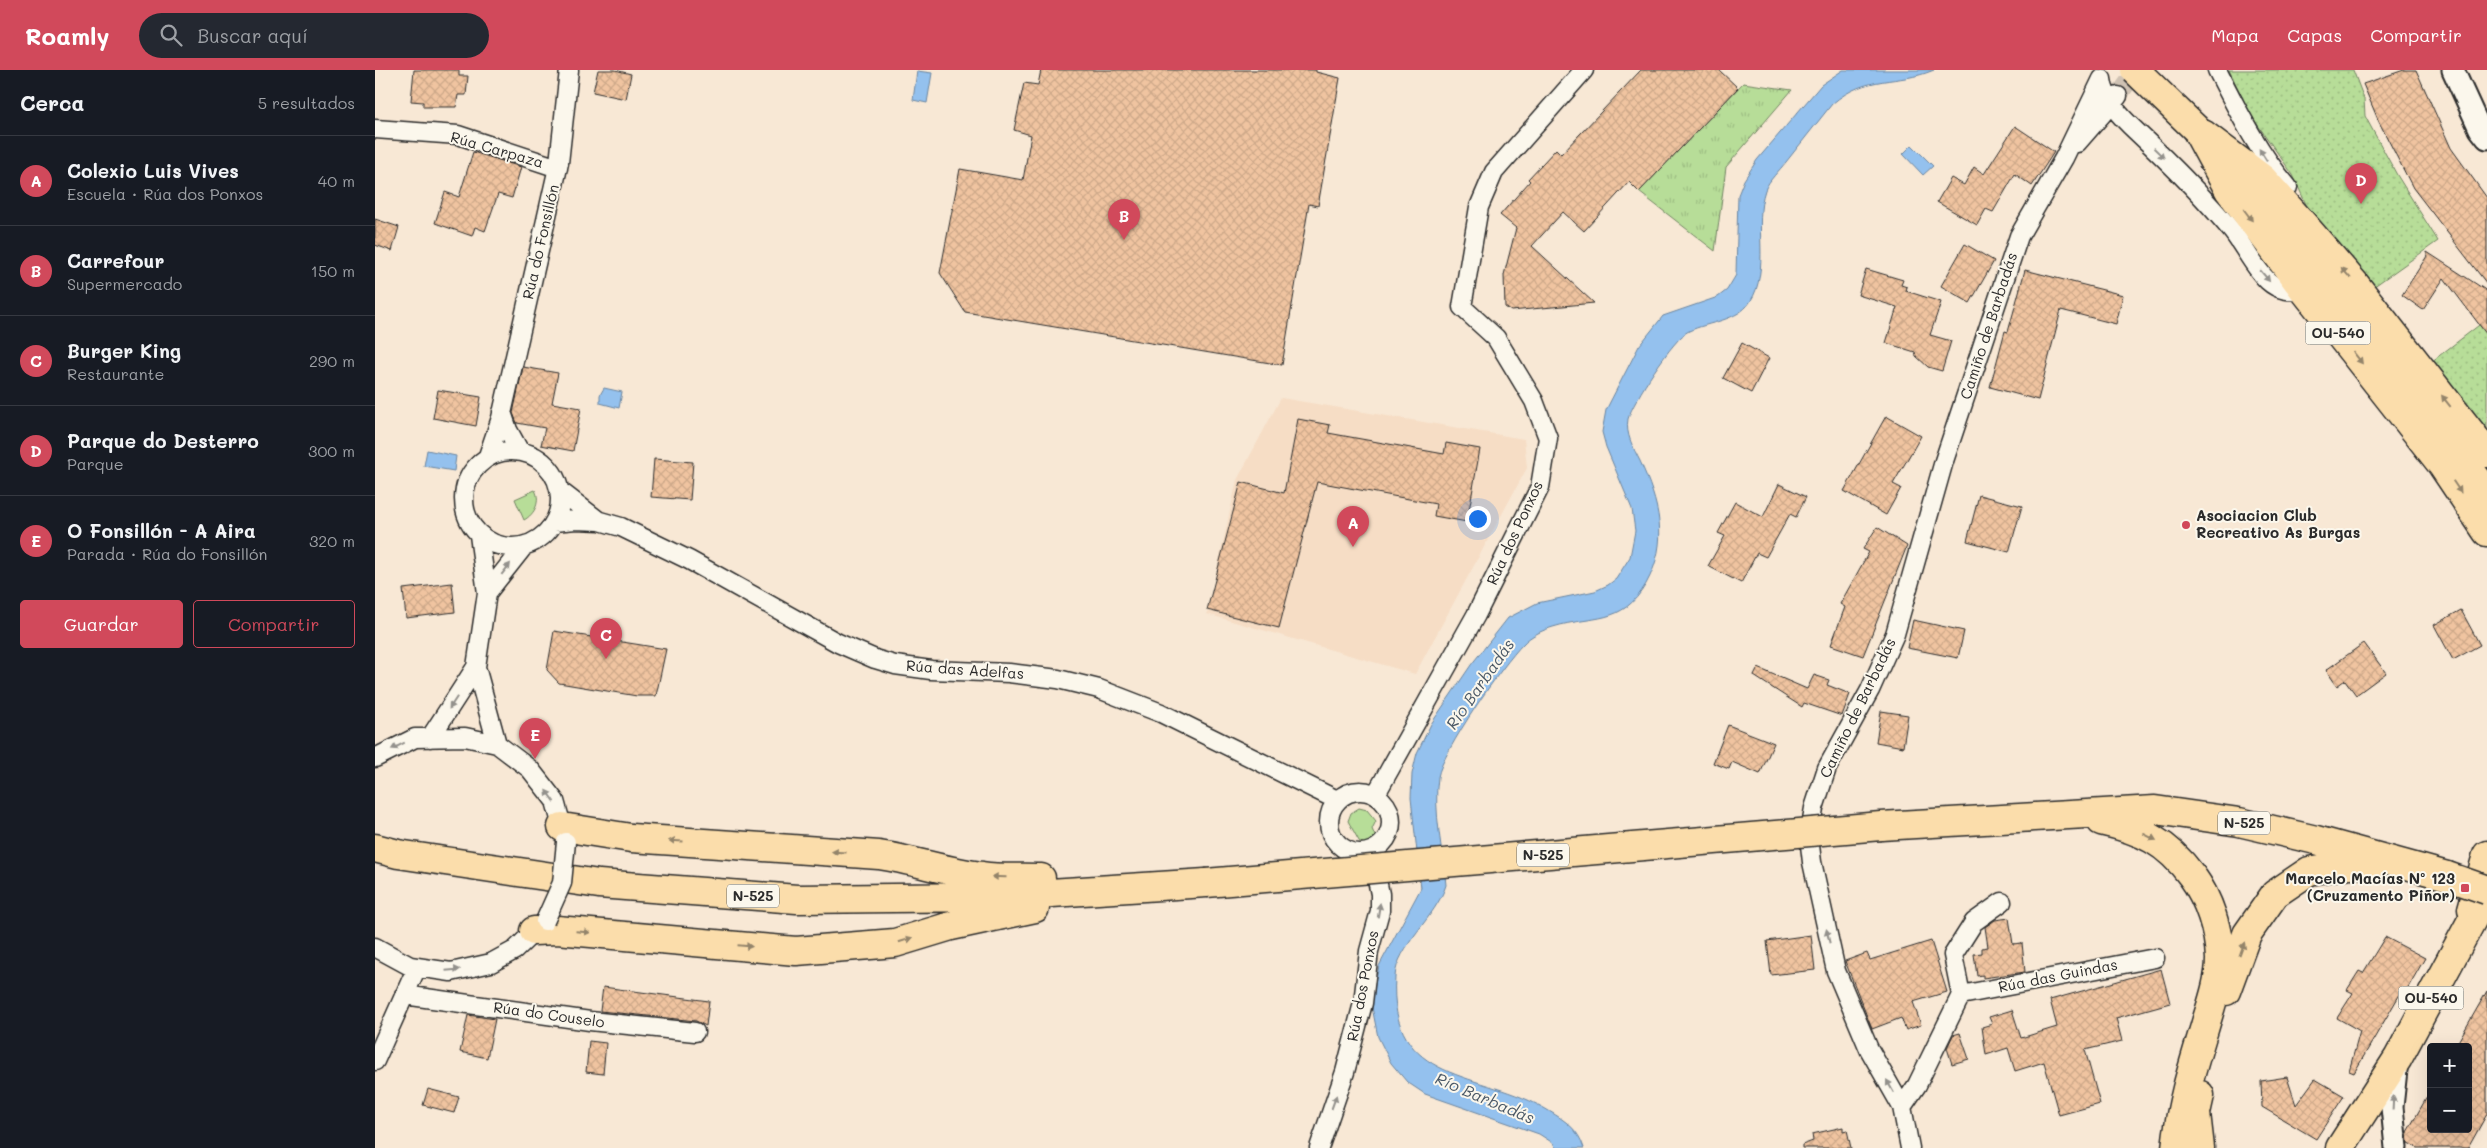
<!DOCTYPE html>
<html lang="es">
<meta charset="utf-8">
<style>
:root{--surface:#171b24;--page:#242831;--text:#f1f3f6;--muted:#9ea1a6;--line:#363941;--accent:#d1495b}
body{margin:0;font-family:Mali,sans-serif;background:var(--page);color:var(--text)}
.controls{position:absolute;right:15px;bottom:15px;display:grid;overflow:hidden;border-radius:5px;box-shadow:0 5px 20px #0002}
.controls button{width:45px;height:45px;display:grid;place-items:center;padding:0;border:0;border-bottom:1px solid var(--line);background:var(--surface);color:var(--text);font:25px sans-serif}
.you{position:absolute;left:1102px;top:448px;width:18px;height:18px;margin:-12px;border:4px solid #fff;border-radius:50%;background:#1a73e8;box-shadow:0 0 0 8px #1a73e833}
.badge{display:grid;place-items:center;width:32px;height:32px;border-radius:50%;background:var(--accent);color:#fff;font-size:16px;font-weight:700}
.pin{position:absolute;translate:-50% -41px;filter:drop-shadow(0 1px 2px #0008)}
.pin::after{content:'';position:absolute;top:26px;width:18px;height:15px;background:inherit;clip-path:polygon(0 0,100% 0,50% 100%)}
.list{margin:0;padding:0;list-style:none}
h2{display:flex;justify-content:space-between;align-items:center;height:65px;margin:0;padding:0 20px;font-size:21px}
h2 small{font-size:16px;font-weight:400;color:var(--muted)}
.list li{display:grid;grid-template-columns:32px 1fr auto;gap:15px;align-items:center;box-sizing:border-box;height:90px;padding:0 20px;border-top:1px solid var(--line)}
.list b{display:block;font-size:19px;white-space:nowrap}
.list p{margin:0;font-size:16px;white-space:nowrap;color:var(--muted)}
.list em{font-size:16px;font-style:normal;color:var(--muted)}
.actions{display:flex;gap:10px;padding:15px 20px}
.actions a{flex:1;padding:11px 0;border:1px solid var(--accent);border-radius:5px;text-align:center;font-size:18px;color:var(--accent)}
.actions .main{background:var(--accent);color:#fff}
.icon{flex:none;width:28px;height:28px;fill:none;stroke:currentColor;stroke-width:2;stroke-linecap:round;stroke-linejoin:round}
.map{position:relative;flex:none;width:2112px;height:1078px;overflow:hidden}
header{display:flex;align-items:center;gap:30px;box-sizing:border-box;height:70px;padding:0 25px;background:var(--accent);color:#fff}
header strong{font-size:24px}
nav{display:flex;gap:28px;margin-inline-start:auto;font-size:18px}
.search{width:350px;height:45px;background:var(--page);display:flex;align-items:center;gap:12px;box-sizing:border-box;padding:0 18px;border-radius:28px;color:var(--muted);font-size:19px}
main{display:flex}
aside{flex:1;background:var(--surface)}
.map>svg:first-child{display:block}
.built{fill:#f6ddc5}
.grass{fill:url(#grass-tufts);stroke:#718462}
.park{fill:url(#park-dots);stroke:#718462}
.garden{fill:#b7dd98;stroke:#718462}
.water{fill:#94c1ee;stroke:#6a85a0}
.building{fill:url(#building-cross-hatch);stroke:#2b2b2b}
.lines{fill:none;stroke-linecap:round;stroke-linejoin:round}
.minor-tunnel{stroke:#cfc2b3;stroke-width:18;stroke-dasharray:18 9;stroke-linecap:butt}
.minor-casing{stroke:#2b2b2b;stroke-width:21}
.tertiary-casing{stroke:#2b2b2b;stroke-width:25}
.primary-casing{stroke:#2b2b2b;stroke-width:31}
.trunk-casing{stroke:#2b2b2b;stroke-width:31}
.minor{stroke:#fbf7ec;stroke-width:18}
.tertiary{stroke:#fbf7ec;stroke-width:21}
.primary{stroke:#fbddab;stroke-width:28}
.trunk{stroke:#fbddab;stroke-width:28}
.minor-bridge-casing{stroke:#2b2b2b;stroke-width:21;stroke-linecap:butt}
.primary-bridge-casing{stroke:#2b2b2b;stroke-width:31;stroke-linecap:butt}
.trunk-bridge-casing{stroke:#2b2b2b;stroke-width:31;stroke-linecap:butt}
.minor-bridge{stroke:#fbf7ec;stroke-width:18}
.primary-bridge{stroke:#fbddab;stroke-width:28}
.trunk-bridge{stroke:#fbddab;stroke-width:28}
.oneway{fill:#93918c}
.oneway2{fill:#93846b}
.poi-dot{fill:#d1495b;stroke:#fbf7ec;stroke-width:2}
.labels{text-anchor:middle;stroke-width:4;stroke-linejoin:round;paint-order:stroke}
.shield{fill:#fbf7ec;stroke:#696865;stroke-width:1}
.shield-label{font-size:14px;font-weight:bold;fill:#2b2b2b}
.street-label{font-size:15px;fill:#2b2b2b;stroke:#fbf7ec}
.poi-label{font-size:15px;font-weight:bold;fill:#2b2b2b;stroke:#fbf7ec;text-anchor:start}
.water-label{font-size:16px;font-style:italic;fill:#4a5866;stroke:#fbf7ec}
</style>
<header>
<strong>Roamly</strong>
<div class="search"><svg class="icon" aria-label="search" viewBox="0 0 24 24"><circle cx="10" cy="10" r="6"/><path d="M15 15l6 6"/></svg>Buscar aquí</div>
<nav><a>Mapa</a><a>Capas</a><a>Compartir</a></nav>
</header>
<main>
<aside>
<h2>Cerca<small>5 resultados</small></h2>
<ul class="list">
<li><span class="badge">A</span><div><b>Colexio Luis Vives</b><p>Escuela · Rúa dos Ponxos</p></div><em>40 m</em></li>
<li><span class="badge">B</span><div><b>Carrefour</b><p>Supermercado</p></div><em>150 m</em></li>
<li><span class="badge">C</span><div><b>Burger King</b><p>Restaurante</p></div><em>290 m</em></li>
<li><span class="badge">D</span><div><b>Parque do Desterro</b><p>Parque</p></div><em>300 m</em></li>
<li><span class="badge">E</span><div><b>O Fonsillón - A Aira</b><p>Parada · Rúa do Fonsillón</p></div><em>320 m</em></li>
</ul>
<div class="actions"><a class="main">Guardar</a><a>Compartir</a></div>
</aside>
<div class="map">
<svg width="2112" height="1078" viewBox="0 0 2112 1078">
<defs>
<pattern id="grass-tufts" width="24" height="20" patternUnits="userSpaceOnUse" patternTransform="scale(1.25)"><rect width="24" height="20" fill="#b7dd98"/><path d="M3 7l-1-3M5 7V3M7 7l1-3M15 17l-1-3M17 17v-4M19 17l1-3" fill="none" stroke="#9ebe83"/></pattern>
<pattern id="park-dots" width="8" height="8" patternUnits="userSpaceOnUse" patternTransform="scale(1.25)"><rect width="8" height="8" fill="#b7dd98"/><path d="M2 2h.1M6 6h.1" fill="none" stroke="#9ebe83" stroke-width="1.8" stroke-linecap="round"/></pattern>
<pattern id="building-cross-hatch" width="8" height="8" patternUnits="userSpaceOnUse" patternTransform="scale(1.25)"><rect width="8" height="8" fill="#f0c4a0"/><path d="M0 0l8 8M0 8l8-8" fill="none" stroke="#cea98a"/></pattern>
</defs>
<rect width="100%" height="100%" fill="#f8e8d5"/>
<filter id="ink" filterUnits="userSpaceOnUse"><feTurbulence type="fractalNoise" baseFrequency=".02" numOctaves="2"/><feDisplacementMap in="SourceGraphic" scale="10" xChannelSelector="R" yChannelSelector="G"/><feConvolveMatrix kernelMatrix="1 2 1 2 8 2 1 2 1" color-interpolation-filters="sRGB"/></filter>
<g filter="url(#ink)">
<path class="built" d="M 906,328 L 1149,369 L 1152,398 L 1040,604 L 832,544 L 862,410 Z"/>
<path class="grass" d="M 1368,13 L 1417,20 L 1351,97 L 1340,181 L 1264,122 Z"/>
<path class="park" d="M 1854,0 L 1978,0 L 1989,29 L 1990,46 L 2022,105 L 2063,171 L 1998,217 L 1944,164 L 1918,105 L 1875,44 Z
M 2112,249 L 2112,364 L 2056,292 Z"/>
<path class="garden" d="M 160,420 C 166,431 160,444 149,450 L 140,429 Z
M 984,738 L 992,740 L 1001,751 L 997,759 L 1002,771 L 1000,774 L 992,776 L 984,771 L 973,751 L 976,743 Z"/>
<path class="water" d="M 1468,0 L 1559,0 C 1521,16 1493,3 1457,34 C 1442,53 1426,73 1411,92 C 1404,101 1394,110 1390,120 C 1378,155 1396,200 1375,232 C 1363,251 1333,252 1314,261 C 1299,267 1257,333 1253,349 C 1250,364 1259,379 1265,391 C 1284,433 1295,471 1271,514 C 1247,556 1217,545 1178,557 C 1168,560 1155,566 1148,574 C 1128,594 1067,682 1063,707 C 1058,743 1068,780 1071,815 C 1062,846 1021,877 1020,907 C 1013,1017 1106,999 1174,1041 C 1191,1051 1203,1059 1209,1078 L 1181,1078 L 1178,1073 L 1164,1064 L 1050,1024 L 1032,1012 L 1016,993 L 1003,967 L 996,932 L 1004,896 L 1046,818 L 1036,728 L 1037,704 L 1042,683 L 1056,654 L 1096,595 L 1133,548 L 1162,533 L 1220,521 L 1233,515 L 1241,509 L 1255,487 L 1260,461 L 1257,439 L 1231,377 L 1227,362 L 1231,340 L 1264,276 L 1288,246 L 1343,227 L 1352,220 L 1361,205 L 1363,125 L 1369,110 L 1382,90 L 1446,15 Z
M 542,1 L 557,3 L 552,33 L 538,30 Z
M 1537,75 L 1558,96 L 1548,105 L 1528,84 Z
M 229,318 L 247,322 L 244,338 L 225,333 L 225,325 Z
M 52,380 L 81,386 L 79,401 L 49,396 Z"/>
<path class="building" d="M 39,0 L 84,0 L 84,6 L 93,6 L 91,25 L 83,25 L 81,37 L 48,37 L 48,32 L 36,31 Z
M 223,0 L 240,0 L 256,4 L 251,29 L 218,22 Z
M 666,0 L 941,0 L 941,2 L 965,8 L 943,136 L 934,134 L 907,295 L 590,242 L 565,203 L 585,99 L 648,110 L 656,65 L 639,60 L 649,13 L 663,15 Z
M 1266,0 L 1344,0 L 1363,18 L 1264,122 L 1254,112 L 1209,161 L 1188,142 L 1157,176 L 1219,233 L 1136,241 L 1130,237 L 1129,205 L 1141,158 L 1125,145 L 1155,111 L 1153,109 L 1181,79 L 1186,84 Z
M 2029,0 L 2041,0 L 2076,78 L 2112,128 L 2112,214 L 2038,118 L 2004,52 L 1988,14 Z
M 1640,56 L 1679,82 L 1657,116 L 1640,104 L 1618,142 L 1611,139 L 1602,155 L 1562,132 L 1576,108 L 1589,115 L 1599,97 L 1609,104 Z
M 98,82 L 146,97 L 137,128 L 123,124 L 110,161 L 100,157 L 97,166 L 60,153 L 70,122 L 84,127 Z
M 0,149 L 24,157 L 17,181 L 0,175 Z
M 1590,174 L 1619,191 L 1595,233 L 1566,216 Z
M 2052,182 L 2112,221 L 2112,265 L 2069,208 L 2048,240 L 2027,225 L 2052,186 Z
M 1491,199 L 1528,210 L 1526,215 L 1532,217 L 1531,221 L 1566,232 L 1555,265 L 1576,271 L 1567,301 L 1553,297 L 1541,286 L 1540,282 L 1511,273 L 1522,237 L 1483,225 Z
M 1650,200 L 1748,225 L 1741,254 L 1686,240 L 1663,330 L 1615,317 L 1630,261 L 1633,262 Z
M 1367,273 L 1394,288 L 1376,323 L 1348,308 Z
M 148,297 L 183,303 L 177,333 L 206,338 L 198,381 L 166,375 L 170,358 L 142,353 L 138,343 Z
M 63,320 L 106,327 L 101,356 L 58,348 Z
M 1511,346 L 1546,366 L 1518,414 L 1526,418 L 1511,445 L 1469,421 Z
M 923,349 L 955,355 L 953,363 L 1069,384 L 1071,373 L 1105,379 L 1092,452 L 1059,446 L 1061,434 L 942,412 L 904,558 L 832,540 L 866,412 L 909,423 Z
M 279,389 L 318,392 L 315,430 L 276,427 Z
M 1404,414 L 1431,427 L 1421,447 L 1415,444 L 1391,487 L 1382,483 L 1366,513 L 1333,496 L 1350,466 L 1343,463 L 1360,432 L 1388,447 Z
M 1604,425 L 1647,436 L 1634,482 L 1592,471 Z
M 1502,457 L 1532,476 L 1488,586 L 1456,575 L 1470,537 L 1465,534 L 1494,482 L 1488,479 Z
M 77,513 L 80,542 L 31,548 L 28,519 Z
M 2086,540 L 2105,575 L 2078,590 L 2059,555 Z
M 1538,550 L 1589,561 L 1583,588 L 1532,578 Z
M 179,561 L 291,579 L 281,626 L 262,626 L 184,613 L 172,600 Z
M 1989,573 L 2011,603 L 1981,625 L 1970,610 L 1962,616 L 1951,600 Z
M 1383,598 L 1432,619 L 1439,605 L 1454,610 L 1452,615 L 1475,624 L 1467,646 L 1429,633 L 1427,637 L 1379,606 Z
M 1506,641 L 1533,645 L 1528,677 L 1501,672 Z
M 1353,655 L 1399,673 L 1385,704 L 1357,692 L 1354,699 L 1338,693 Z
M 1634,848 L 1638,874 L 1647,873 L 1650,902 L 1608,908 L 1608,905 L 1602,906 L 1599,884 L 1607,883 L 1607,878 L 1613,877 L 1610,857 L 1620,850 Z
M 1436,865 L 1440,900 L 1396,905 L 1392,871 Z
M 2010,867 L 2050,888 L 2031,921 L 2028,919 L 1979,1003 L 1974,1001 L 1985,961 L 1962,948 L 1978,923 L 1972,920 L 1984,901 L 1988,903 Z
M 1556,871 L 1572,922 L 1538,932 L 1546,955 L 1531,960 L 1526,948 L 1497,959 L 1470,891 L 1492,883 L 1495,890 Z
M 1786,899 L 1795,933 L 1741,948 L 1747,971 L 1710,980 L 1725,1034 L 1684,1045 L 1669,992 L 1640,1001 L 1633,978 L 1611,985 L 1607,957 L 1617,954 L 1614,947 L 1637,940 L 1646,968 L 1682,957 L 1675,930 Z
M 228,917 L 334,931 L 331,956 L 321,951 L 225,941 Z
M 2112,921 L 2112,1044 L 2093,1078 L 2043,1078 L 2033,1073 L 2032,1062 L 2056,1020 L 2056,1059 L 2093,1059 L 2093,977 L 2080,977 Z
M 93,945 L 120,949 L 112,988 L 85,982 Z
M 1585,963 L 1594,989 L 1577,994 L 1572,978 L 1578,965 Z
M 214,971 L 231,973 L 228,1004 L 211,1002 Z
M 1912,1007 L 1921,1035 L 1940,1009 L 1969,1026 L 1941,1069 L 1887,1037 L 1886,1011 Z
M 53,1019 L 84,1027 L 79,1043 L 48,1035 Z
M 1468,1057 L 1468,1061 L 1472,1060 L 1476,1078 L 1427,1078 L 1427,1075 L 1438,1071 L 1437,1064 Z"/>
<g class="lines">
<path class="minor-tunnel" d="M 1743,26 L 1762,0"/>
<defs>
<path id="minor" d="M 1842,0 C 1863,41 1883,82 1913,117
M 1727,9 C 1729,30 1747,48 1762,62 C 1796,94 1828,126 1857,161 C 1869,176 1879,198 1893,211 C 1904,221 1914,221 1929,220
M 0,59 L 83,65 L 183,98
M 1702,73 L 1743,26
M 127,342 L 133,360 L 144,380
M89 429a48 48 0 1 1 96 0a48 48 0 1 1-96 0Z
M 113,386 L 126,348 L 184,93 L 194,0
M 184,420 L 224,451
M 179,452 L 201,450 L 225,451 L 246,457 L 314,490 L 463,573 L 500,589 L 520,595 L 556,600 L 634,603 L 683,609 L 724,619 L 786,643 L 962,730
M 112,523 L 150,475
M 101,597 L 122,674
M 55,668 L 101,597 L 112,523 L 104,465
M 0,688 L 40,668 L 90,667 L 122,674 L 155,699 L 180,731 L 190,767
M954 752a31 31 0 1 1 62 0a31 31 0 1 1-62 0Z
M 1001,724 L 1101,545 L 1165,417 L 1173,368 L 1159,331 L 1121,268 L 1087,237 L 1104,137 L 1119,102 L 1209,0
M 0,877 L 35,896 L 76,902 L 116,893 L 140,880 L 167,854
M 29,925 L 215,951 L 320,962
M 1586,925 L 1578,885 L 1599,852 L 1627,832
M 0,991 L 42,897
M 1527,1037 L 1542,1015 L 1586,925 L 1780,888
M 944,1078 L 970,1002 L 988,933 L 994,881 L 1005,841 L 1005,824 L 996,781
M 1535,1078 L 1527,1037 L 1494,979 L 1461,901 L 1437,792 L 1434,767 L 1439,738 L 1452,698 L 1495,620 L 1520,564 L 1569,391 L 1644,166 L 1689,88 L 1727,9"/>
<path id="tertiary" d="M 2078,0 L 2105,59 L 2112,68
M 2021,1078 L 2017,1037 L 2022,991"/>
<path id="primary" d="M 1821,59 L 1854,120 L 1929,220 L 2067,395 L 2112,462
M 1828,64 L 1888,109 L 1929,155 L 1980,214 L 2112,383
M 1867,110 L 1894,140 L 2112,422
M 2097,839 L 2112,785
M 1965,1078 L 2023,988 L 2112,822"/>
<path id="trunk" d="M 1726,751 C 1767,760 1792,772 1817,806 C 1834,829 1844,861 1845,889 C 1845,911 1836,935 1830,956 C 1818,995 1805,1037 1801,1078
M 1506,756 L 1780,740 L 1864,752 L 1941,770 L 2072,806
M 187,757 L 256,768 L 504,785 C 539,790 572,802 607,806 C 626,809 647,807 666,808
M 0,778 L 23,784 L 224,814 L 422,829 L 614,827 L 831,813
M 159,861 L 182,860 L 421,881 L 520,873 L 576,856 L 660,838
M 1851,921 L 1872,864 L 1900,824 L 1934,801 L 1974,794 L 2000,794
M 1825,1078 L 1821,1043 L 1825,1025"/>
</defs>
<use href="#minor" class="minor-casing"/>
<use href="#tertiary" class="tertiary-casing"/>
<use href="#primary" class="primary-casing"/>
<use href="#trunk" class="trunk-casing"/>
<use href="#minor" class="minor"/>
<use href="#tertiary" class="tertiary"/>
<use href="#primary" class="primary"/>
<use href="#trunk" class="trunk"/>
<defs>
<path id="minor-bridge" d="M 170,851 L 187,813 L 191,772"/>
<path id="primary-bridge" d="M 1760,0 L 1821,59"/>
<path id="trunk-bridge" d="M 2072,806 L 2112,820
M 831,813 L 1506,756"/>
</defs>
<use href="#minor-bridge" class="minor-bridge-casing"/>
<use href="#primary-bridge" class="primary-bridge-casing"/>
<use href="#trunk-bridge" class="trunk-bridge-casing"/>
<use href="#minor-bridge" class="minor-bridge"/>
<use href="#primary-bridge" class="primary-bridge"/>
<use href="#trunk-bridge" class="trunk-bridge"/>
</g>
<defs><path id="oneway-solid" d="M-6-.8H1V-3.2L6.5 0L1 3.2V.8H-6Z" transform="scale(1.25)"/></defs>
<g class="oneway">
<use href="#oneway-solid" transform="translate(1784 83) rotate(44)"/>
<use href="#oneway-solid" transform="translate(1888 85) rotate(-122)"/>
<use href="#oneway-solid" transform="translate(1890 206) rotate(50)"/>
<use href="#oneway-solid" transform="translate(131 499) rotate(-52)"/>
<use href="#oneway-solid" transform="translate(78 633) rotate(123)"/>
<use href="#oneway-solid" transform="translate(23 676) rotate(154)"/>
<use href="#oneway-solid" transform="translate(175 726) rotate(-126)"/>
<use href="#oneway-solid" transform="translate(1004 840) rotate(-81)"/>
<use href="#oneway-solid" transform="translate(1453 866) rotate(-103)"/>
<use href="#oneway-solid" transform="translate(78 900) rotate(-5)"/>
<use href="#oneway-solid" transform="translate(1515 1016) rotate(-119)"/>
<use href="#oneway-solid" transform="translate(959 1032) rotate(-70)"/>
<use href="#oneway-solid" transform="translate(2018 1033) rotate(-87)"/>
</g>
<g class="oneway2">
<use href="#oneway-solid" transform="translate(1873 145) rotate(53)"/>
<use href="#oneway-solid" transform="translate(1971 203) rotate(-131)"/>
<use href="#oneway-solid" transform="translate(1983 288) rotate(52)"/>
<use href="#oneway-solid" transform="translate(2071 331) rotate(-128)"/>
<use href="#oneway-solid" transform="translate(2082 417) rotate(56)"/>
<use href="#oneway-solid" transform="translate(1775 767) rotate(27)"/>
<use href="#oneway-solid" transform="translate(301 771) rotate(-176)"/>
<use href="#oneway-solid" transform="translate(464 782) rotate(-176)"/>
<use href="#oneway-solid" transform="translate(624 807) rotate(-179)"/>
<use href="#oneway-solid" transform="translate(208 862) rotate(5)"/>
<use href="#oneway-solid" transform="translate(531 870) rotate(-18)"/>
<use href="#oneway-solid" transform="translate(370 876) rotate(5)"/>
<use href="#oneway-solid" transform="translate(1867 879) rotate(-70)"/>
</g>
</g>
<g class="poi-dot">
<circle cx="1811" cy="455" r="5"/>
<rect x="2085" y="813" width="10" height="10" rx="2.5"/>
</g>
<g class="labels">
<g class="shield">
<rect x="1930.5" y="251.5" width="65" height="23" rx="4"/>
<rect x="1843" y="741.5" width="52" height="23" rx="4"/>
<rect x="1142" y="773.5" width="52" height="23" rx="4"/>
<rect x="352" y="814.5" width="52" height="23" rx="4"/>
<rect x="2023.5" y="916.5" width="65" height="23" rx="4"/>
</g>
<g class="shield-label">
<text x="1963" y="268">OU-540</text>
<text x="1869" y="758">N-525</text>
<text x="1168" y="790">N-525</text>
<text x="378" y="831">N-525</text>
<text x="2056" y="933">OU-540</text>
</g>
<g class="street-label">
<text transform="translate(122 80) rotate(16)" y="5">Rúa Carpaza</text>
<text transform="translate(166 172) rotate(-77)" y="5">Rúa do Fonsillón</text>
<text transform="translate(1614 256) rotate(-72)" y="5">Camiño de Barbadás</text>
<text transform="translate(1140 463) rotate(-65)" y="5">Rúa dos Ponxos</text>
<text transform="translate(590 600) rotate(4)" y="5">Rúa das Adelfas</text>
<text transform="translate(1483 638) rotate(-64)" y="5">Camiño de Barbadás</text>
<text transform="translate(1683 906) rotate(-11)" y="5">Rúa das Guindas</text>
<text transform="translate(988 916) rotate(-79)" y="5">Rúa dos Ponxos</text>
<text transform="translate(174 945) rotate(8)" y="5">Rúa do Couselo</text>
</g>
<g class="poi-label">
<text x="1821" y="451">Asociacion Club<tspan x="1821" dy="17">Recreativo As Burgas</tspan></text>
<text x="2080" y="814" text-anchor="end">Marcelo Macías Nº 123<tspan x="2080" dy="17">(Cruzamento Piñor)</tspan></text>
</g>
<g class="water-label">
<text transform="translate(1105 614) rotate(-55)" y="6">Río Barbadás</text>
<text transform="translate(1110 1028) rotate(23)" y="6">Río Barbadás</text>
</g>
</g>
</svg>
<div class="controls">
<button>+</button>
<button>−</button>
</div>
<div class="you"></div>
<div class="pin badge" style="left:978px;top:477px">A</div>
<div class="pin badge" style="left:749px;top:170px">B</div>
<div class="pin badge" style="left:231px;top:589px">C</div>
<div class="pin badge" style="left:1986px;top:134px">D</div>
<div class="pin badge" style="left:160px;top:689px">E</div>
</div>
</main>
